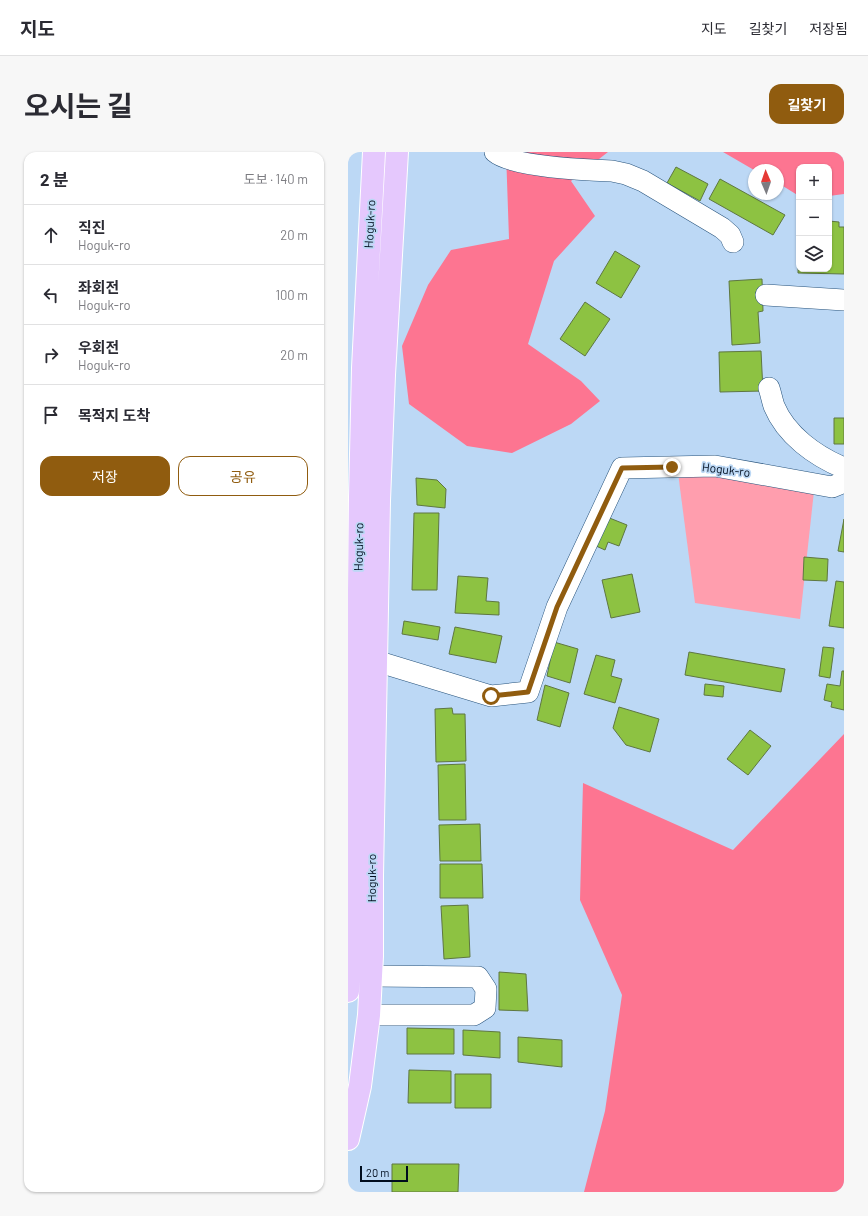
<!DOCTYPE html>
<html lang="ko">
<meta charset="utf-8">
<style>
:root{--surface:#fff;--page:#f7f7f7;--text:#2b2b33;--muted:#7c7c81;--line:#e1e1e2;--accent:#905c0f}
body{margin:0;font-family:Barlow,"Noto Sans KR",sans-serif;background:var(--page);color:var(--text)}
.controls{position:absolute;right:12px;top:12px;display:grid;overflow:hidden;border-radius:8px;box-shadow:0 1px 3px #0004}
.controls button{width:36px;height:36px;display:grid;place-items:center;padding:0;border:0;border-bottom:1px solid var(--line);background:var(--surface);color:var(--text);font:20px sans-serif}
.compass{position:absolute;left:400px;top:12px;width:36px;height:36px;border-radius:50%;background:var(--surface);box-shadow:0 1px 3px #0004;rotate:358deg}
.scale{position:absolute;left:12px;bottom:10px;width:48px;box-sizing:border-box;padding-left:4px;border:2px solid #000d1e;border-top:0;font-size:11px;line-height:14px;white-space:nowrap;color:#000d1e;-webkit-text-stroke:3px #bcd8f5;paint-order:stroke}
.stop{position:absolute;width:12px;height:12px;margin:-9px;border:3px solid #905c0f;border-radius:50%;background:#fff}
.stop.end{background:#905c0f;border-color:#fff;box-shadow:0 1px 4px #0008}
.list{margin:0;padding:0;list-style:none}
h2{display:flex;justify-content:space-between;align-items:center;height:52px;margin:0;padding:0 16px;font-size:17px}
h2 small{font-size:13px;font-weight:400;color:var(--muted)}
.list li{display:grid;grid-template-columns:26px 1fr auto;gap:12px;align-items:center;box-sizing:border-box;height:60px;padding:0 16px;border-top:1px solid var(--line)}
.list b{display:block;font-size:15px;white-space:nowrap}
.list p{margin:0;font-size:13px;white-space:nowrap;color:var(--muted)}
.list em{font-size:13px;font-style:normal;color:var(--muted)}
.actions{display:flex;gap:8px;padding:12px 16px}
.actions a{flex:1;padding:9px 0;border:1px solid var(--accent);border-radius:12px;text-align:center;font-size:14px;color:var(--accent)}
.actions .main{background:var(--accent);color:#fff}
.icon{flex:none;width:22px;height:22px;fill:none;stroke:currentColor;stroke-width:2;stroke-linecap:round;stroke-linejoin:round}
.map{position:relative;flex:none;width:496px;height:1040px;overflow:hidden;border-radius:12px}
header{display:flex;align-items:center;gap:24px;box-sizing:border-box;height:56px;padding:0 20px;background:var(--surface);border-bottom:1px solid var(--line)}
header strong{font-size:19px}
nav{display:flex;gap:22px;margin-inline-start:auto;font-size:14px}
.intro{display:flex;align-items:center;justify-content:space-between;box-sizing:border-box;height:96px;padding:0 24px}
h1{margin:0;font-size:28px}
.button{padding:10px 18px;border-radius:12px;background:var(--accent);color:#fff;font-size:14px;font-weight:700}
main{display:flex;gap:24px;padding:0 24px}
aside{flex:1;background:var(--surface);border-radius:12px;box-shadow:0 1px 3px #0004}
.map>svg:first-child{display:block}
.green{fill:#ff9eae}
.forest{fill:#fd7591}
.building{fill:#8dc242;stroke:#5e7741}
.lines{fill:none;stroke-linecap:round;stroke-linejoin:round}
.minor-casing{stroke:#27537c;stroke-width:22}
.major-casing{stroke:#fff;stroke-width:24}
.minor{stroke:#fff;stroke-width:21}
.major{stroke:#e5c8fd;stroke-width:22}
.route{stroke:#905c0f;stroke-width:5}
.labels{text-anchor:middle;stroke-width:3.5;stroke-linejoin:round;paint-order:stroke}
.street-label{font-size:12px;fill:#000d1e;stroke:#bcd8f5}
</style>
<header>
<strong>지도</strong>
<nav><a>지도</a><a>길찾기</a><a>저장됨</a></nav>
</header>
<div class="intro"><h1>오시는 길</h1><a class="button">길찾기</a></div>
<main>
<aside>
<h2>2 분<small>도보 · 140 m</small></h2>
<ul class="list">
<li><svg class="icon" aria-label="ahead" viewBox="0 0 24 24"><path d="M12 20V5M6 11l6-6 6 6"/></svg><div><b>직진</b><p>Hoguk-ro</p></div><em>20 m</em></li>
<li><svg class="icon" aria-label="left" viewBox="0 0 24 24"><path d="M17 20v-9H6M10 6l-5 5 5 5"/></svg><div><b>좌회전</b><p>Hoguk-ro</p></div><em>100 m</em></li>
<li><svg class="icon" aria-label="right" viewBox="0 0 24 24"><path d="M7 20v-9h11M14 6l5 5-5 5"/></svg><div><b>우회전</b><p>Hoguk-ro</p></div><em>20 m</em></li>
<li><svg class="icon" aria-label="arrive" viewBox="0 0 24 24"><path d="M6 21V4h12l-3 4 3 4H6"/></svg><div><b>목적지 도착</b></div></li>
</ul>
<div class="actions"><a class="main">저장</a><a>공유</a></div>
</aside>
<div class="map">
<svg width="496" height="1040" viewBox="0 0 496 1040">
<rect width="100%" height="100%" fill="#bcd8f5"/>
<path class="green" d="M 330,321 L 405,326 L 466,339 L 452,467 L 347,451 Z"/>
<path class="forest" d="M 158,0 L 260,0 L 223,29 L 247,64 L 206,109 L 180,192 L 233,229 L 252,249 L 223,272 L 164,301 L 119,294 L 61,252 L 54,194 L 80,133 L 103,98 L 161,87 Z
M 375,0 L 496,0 L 496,42 L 481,44 L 481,15 L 451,15 L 451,44 L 430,31 L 430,18 L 406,18 Z
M 496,582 L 496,1040 L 236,1040 L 257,959 L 274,843 L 232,748 L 235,631 L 385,698 Z"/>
<path class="building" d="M 328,15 L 360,32 L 352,49 L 319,31 Z
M 372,27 L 437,63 L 425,83 L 361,47 Z
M 481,69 L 491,70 L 491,75 L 496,75 L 496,122 L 450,121 L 451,90 L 451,117 L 481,117 Z
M 267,99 L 292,114 L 273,146 L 248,131 Z
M 414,127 L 415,159 L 410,160 L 412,191 L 384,193 L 381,129 Z
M 237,150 L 262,167 L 237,204 L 212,187 Z
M 413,199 L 415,239 L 372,240 L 371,200 Z
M 486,266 L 496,266 L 496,292 L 486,292 Z
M 68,326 L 89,328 L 98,337 L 97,356 L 69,353 Z
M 66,361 L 91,361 L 89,438 L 64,438 Z
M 259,365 L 279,373 L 271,394 L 260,390 L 257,398 L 248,394 Z
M 496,367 L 496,400 L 490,399 Z
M 456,405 L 480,407 L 479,429 L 455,428 Z
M 284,422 L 292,460 L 263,466 L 254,428 Z
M 110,424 L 140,426 L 138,449 L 151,450 L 151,463 L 107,461 Z
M 488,429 L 496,430 L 496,476 L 481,474 Z
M 56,469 L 92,475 L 90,488 L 54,482 Z
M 107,475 L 154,484 L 148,511 L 101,502 Z
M 206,490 L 230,497 L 222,531 L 199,524 Z
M 475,495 L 486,496 L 482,526 L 471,524 Z
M 341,500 L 437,517 L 433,540 L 337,523 Z
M 248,503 L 267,508 L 263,524 L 274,527 L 267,551 L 236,542 Z
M 494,519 L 496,519 L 496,558 L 483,555 L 484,550 L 476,548 L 479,532 L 492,534 Z
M 357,532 L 376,534 L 375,545 L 356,543 Z
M 197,533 L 221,541 L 212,575 L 189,568 Z
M 271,555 L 311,567 L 302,600 L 278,593 L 265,576 Z
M 104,556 L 105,562 L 117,562 L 118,609 L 88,610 L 87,557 Z
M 402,578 L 423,594 L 400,623 L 379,607 Z
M 117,612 L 118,668 L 91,668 L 90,613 Z
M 132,672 L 133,709 L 92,709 L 91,673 Z
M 92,712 L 134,712 L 135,746 L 92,746 Z
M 120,753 L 122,805 L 96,807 L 93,754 Z
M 151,820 L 178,822 L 180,859 L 151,858 Z
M 59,876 L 106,877 L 106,902 L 59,902 Z
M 115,878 L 152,880 L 152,906 L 115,903 Z
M 170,885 L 214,888 L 214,915 L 170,910 Z
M 61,918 L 103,919 L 103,951 L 60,951 Z
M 107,922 L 143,922 L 143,956 L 107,956 Z
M 44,1012 L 111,1012 L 110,1040 L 44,1040 Z"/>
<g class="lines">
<defs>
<path id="minor" d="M 147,0 C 164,15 239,18 264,19 L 278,22 L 295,29 L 374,76 L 382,83 L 385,90
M 418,143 L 496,148
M 421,236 C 423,242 424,248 426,254 C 438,283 467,304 496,316
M 28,509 L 143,544 L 180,540 L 209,455 L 274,316 L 367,314 L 484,335 L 496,330
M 21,863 L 126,863 L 137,856 L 138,837 L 130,825 L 23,824"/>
<path id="major" d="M 0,839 L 8,723 L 12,345 L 15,216 L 26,0
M 0,987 L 12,934 L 21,863 L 24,804 L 24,724 L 31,349 L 36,223 L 49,0"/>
</defs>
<use href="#minor" class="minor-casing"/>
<use href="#major" class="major-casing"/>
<use href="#minor" class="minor"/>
<use href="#major" class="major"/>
</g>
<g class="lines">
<path class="route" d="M 143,544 L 180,540 L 209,455 L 274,316 L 324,315"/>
</g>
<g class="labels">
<g class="street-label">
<text transform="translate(22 72) rotate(-87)" y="4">Hoguk-ro</text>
<text transform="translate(378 318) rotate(7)" y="4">Hoguk-ro</text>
<text transform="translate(11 395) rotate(-89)" y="4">Hoguk-ro</text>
<text transform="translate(24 726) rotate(-90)" y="4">Hoguk-ro</text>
</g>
</g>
</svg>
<div class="controls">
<button>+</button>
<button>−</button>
<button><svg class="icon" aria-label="layers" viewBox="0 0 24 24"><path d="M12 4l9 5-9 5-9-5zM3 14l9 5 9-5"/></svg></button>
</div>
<svg class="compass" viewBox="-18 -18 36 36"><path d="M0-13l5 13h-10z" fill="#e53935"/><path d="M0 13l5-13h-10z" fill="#7c7c81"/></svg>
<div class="scale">20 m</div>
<div class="stop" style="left:143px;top:544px"></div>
<div class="stop end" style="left:324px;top:315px"></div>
</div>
</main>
